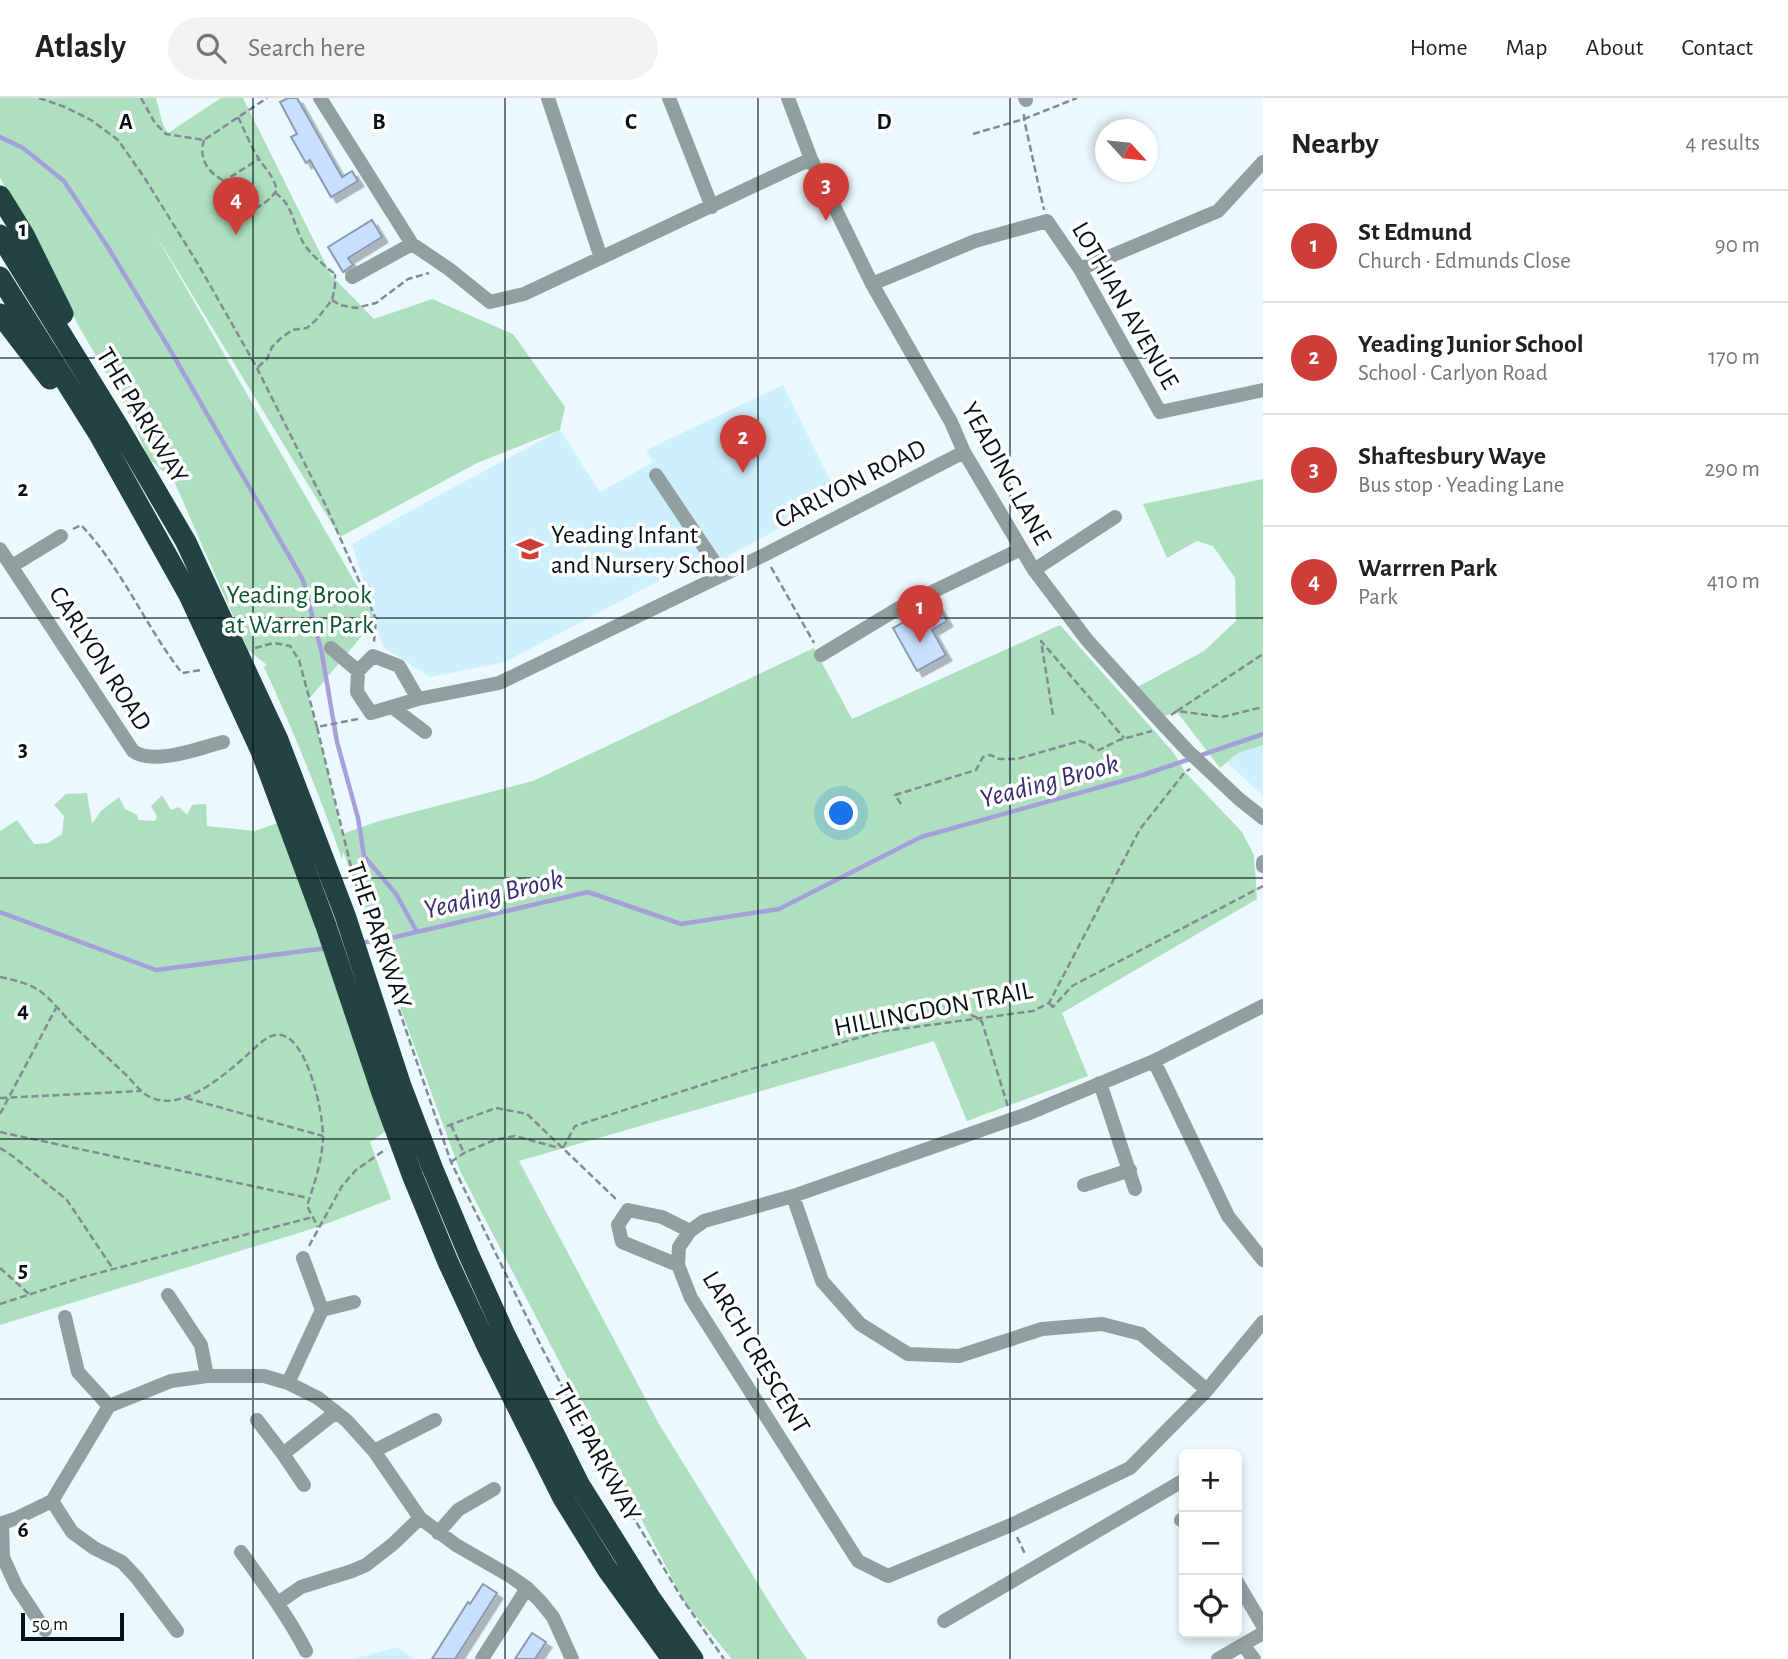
<!DOCTYPE html>
<meta charset="utf-8">
<style>
:root{--surface:#fff;--page:#f2f2f2;--text:#202124;--muted:#757577;--line:#e0e0e0;--accent:#cd3e39}
body{margin:0;font-family:"Alegreya Sans",sans-serif;background:var(--page);color:var(--text)}
.controls{position:absolute;right:21px;bottom:21px;display:grid;overflow:hidden;border-radius:10px;box-shadow:0 4px 10px #0003}
.controls button{width:63px;height:63px;display:grid;place-items:center;padding:0;border:0;border-bottom:2px solid var(--line);background:var(--surface);color:var(--text);font:35px sans-serif}
.compass{position:absolute;left:1095px;top:21px;width:63px;height:63px;border-radius:50%;background:var(--surface);box-shadow:0 4px 10px #0003;rotate:117deg}
.scale{position:absolute;left:21px;bottom:18px;width:103px;box-sizing:border-box;padding-left:7px;border:4px solid #051115;border-top:0;font-size:19px;line-height:24px;white-space:nowrap;color:#051115;-webkit-text-stroke:5px #fff;paint-order:stroke}
.you{position:absolute;left:842px;top:716px;width:24px;height:24px;margin:-18px;border:5px solid #fff;border-radius:50%;background:#1a73e8;box-shadow:0 0 0 10px #1a73e833}
.badge{display:grid;place-items:center;width:46px;height:46px;border-radius:50%;background:var(--accent);color:#fff;font-size:23px;font-weight:700}
.pin{position:absolute;translate:-50% -58px;filter:drop-shadow(0 2px 4px #0008)}
.pin::after{content:'';position:absolute;top:37px;width:24px;height:21px;background:inherit;clip-path:polygon(0 0,100% 0,50% 100%)}
.list{margin:0;padding:0;list-style:none}
h2{display:flex;justify-content:space-between;align-items:center;height:91px;margin:0;padding:0 28px;font-size:30px}
h2 small{font-size:23px;font-weight:400;color:var(--muted)}
.list li{display:grid;grid-template-columns:46px 1fr auto;gap:21px;align-items:center;box-sizing:border-box;height:112px;padding:0 28px;border-top:2px solid var(--line)}
.list b{display:block;font-size:26px;white-space:nowrap}
.list p{margin:0;font-size:23px;white-space:nowrap;color:var(--muted)}
.list em{font-size:23px;font-style:normal;color:var(--muted)}
.icon{flex:none;width:38px;height:38px;fill:none;stroke:currentColor;stroke-width:2;stroke-linecap:round;stroke-linejoin:round}
.map{position:relative;flex:none;width:1263px;height:1561px;overflow:hidden}
header{display:flex;align-items:center;gap:42px;box-sizing:border-box;height:98px;padding:0 35px;background:var(--surface);border-bottom:2px solid var(--line)}
header strong{font-size:33px}
nav{display:flex;gap:38px;margin-inline-start:auto;font-size:24px}
.search{width:490px;height:63px;background:var(--page);display:flex;align-items:center;gap:18px;box-sizing:border-box;padding:0 24px;border-radius:38px;color:var(--muted);font-size:26px}
main{display:flex}
aside{flex:1;background:var(--surface)}
.map>svg:first-child{display:block}
.built{fill:#cef0fd}
.green{fill:#aee0c0}
.lines{fill:none;stroke-linecap:round;stroke-linejoin:round}
.stream{stroke:#a5a0d9;stroke-width:4.5}
.building{fill:#c8e0fe;stroke:#899ab1;stroke-width:2;filter:url(#shadow)}
.path{stroke:#808c91;stroke-width:2.5;stroke-dasharray:7 3.5;stroke-linecap:butt}
.minor{stroke:#91a09f;stroke-width:14}
.highway{stroke:#224340;stroke-width:21}
.grid{fill:none;stroke:#051115;stroke-width:2;stroke-opacity:0.55}
.labels{text-anchor:middle;stroke-width:7;stroke-linejoin:round;paint-order:stroke}
.street-label{font-size:26px;fill:#051115;stroke:#fff}
.poi-label{font-size:26px;fill:#051115;stroke:#fff;text-anchor:start}
.park-label{font-size:26px;fill:#0d5633;stroke:#fff}
.water-label{font-size:28px;font-style:italic;fill:#382b6f;stroke:#fff}
.grid-label{font-size:23px;text-anchor:middle;font-weight:bold;fill:#051115;stroke:#fff;stroke-width:7;stroke-linejoin:round;paint-order:stroke}
</style>
<header>
<strong>Atlasly</strong>
<div class="search"><svg class="icon" aria-label="search" viewBox="0 0 24 24"><circle cx="10" cy="10" r="6"/><path d="M15 15l6 6"/></svg>Search here</div>
<nav><a>Home</a><a>Map</a><a>About</a><a>Contact</a></nav>
</header>
<main>
<div class="map">
<svg width="1263" height="1561" viewBox="0 0 1263 1561">
<defs>
<filter id="shadow"><feDropShadow dx="5.5" dy="5.5" stdDeviation="0" flood-color="#0004"/></filter>
</defs>
<rect width="100%" height="100%" fill="#ebf8fd"/>
<path class="built" d="M 783,287 L 838,398 L 716,465 L 710,456 L 505,564 L 430,579 L 383,549 L 352,446 L 417,409 L 560,332 L 600,394 L 653,364 L 646,352 Z
M 1263,647 L 1263,698 L 1227,664 L 1238,654 Z
M 397,1549 L 415,1561 L 354,1561 L 360,1559 Z"/>
<path class="green" d="M 0,0 L 156,0 L 163,27 L 168,35 L 221,0 L 243,0 L 331,177 L 374,221 L 432,201 L 513,236 L 565,309 L 560,332 L 477,365 L 340,439 L 154,134 L 376,521 L 309,601 L 323,653 L 342,736 L 379,723 L 533,683 L 814,550 L 852,621 L 1060,527 L 1173,654 L 1185,674 L 1242,734 L 1254,757 L 1257,801 L 1062,915 L 1088,978 L 967,1023 L 934,943 L 519,1063 L 659,1326 L 783,1526 L 807,1561 L 732,1561 L 685,1505 L 460,1073 L 343,753 L 342,761 C 319,696 293,632 264,569 L 267,567 L 248,552 L 174,383 L 148,360 L 135,328 L 123,304 L 82,234 L 0,80 Z
M 1263,381 L 1263,647 L 1238,655 L 1220,670 L 1177,614 L 1161,619 L 1132,592 L 1204,553 L 1236,523 L 1235,480 L 1213,448 L 1197,443 L 1167,460 L 1143,406 Z
M 87,695 L 92,726 L 101,713 L 119,699 L 125,711 L 137,717 L 139,722 L 155,723 L 157,719 L 151,708 L 162,697 L 171,712 L 179,709 L 187,717 L 192,707 L 206,706 L 207,728 L 255,733 L 283,723 L 386,1033 L 370,1044 L 391,1101 L 318,1129 L 0,1227 L 0,733 L 17,722 L 34,746 L 48,745 L 62,736 L 64,718 L 54,707 L 66,696 Z"/>
<g class="lines">
<path class="stream" d="M 0,39 L 23,50 L 64,83 L 109,151 L 169,250 L 303,482 L 322,556 L 337,644 L 358,720 L 364,758 L 396,796 L 417,834
M 0,814 L 156,872 L 327,850
M 360,845 L 391,840 L 588,794 L 681,826 L 779,811 L 921,739 L 1140,678 L 1263,636"/>
</g>
<path class="building" d="M 288,0 L 297,0 L 342,79 L 352,73 L 358,83 L 331,99 L 310,62 L 306,65 L 291,39 L 297,36 L 280,4 Z
M 372,122 L 382,139 L 348,160 L 353,167 L 343,174 L 328,149 Z
M 937,506 L 947,523 L 932,532 L 946,557 L 917,573 L 893,530 Z
M 483,1486 L 497,1495 L 455,1561 L 432,1561 L 468,1504 L 470,1506 Z
M 532,1535 L 546,1544 L 535,1561 L 515,1561 Z"/>
<g class="lines">
<path class="path" d="M 39,0 L 65,9 L 91,22 L 118,42 L 144,79 L 198,166 L 257,270 L 326,408 L 376,521 L 374,544
M 141,0 L 155,25 L 166,36 L 204,42 L 267,0
M 1024,16 L 1024,21 L 1044,112
M 238,19 C 245,33 251,49 259,61 C 268,74 272,76 277,92 C 258,119 228,120 224,83 L 259,61
M 973,36 L 1024,21 L 1077,0
M 204,42 C 198,61 208,74 224,83
M 275,95 C 293,105 294,130 304,146 C 311,157 326,169 336,177
M 332,202 L 340,207 L 356,210 L 376,205 L 408,181 L 429,175
M 258,269 L 267,261 L 272,249 L 280,241 L 292,232 L 307,230 L 316,222 L 332,202 L 335,188 L 335,176
M 73,431 L 81,427 C 122,470 145,528 182,575 L 202,572
M 771,469 L 814,545
M 255,550 L 274,545 L 290,548 L 299,562 L 317,629
M 1177,613 L 1263,556
M 1053,617 L 1041,543 L 1124,640
M 1171,617 L 1177,613 L 1222,619 L 1263,609
M 358,621 L 317,629 L 353,777 L 451,1064 L 542,1250 L 611,1382 L 683,1502 L 724,1561
M 901,706 L 895,697 L 976,672 L 983,659 L 990,657 L 999,661 L 1017,661 L 1080,643 L 1089,646 L 1094,651 L 1099,652 L 1119,642 L 1152,633
M 0,879 C 14,882 28,885 40,893 C 51,901 61,914 70,924 C 88,942 106,958 124,975 C 134,984 140,995 152,1000 C 183,1013 223,978 245,959 C 253,952 264,939 275,937 C 307,931 324,1019 323,1040 C 322,1064 314,1086 307,1108 L 318,1129
M 1050,906 L 1053,909 L 1072,888 L 1263,788
M 961,913 L 978,920 L 982,924 L 1008,1009
M 0,1000 L 140,993
M 186,1000 L 323,1038
M 0,1016 L 56,910
M 451,1027 L 464,1055
M 447,1028 L 496,1010 L 527,1016 L 618,1103
M 0,1034 L 308,1100
M 0,1050 L 14,1059 L 67,1102 L 113,1171
M 563,1050 L 575,1028 L 748,972 L 878,934 L 1033,913 L 1049,905 L 1140,731 L 1185,674 L 1190,671
M 451,1064 L 464,1055 L 494,1042 L 515,1038 L 559,1050
M 309,1148 L 342,1088 L 356,1072 L 386,1051
M 0,1170 L 29,1196
M 0,1206 L 83,1179 L 313,1119
M 1017,1439 L 1026,1458"/>
<path class="minor" d="M 320,0 L 412,146 L 449,171 L 490,204 L 524,196 L 811,61
M 548,0 L 601,160
M 669,0 L 712,109
M 788,0 L 811,61 L 872,186 L 951,324 L 964,354 L 1034,472 L 1087,542 L 1160,623 L 1188,653 L 1239,701 L 1263,720
M 1025,0 L 1026,2
M 1080,171 L 1218,113 L 1263,64
M 352,179 L 412,146
M 872,186 L 975,143 L 1047,123 L 1080,171 L 1160,314 L 1263,292
M 656,377 L 723,477
M 0,451 L 133,653 C 154,668 199,650 223,644
M 12,468 L 61,438
M 1034,472 L 1115,419
M 331,550 L 358,573
M 821,557 L 899,510 L 1021,451
M 418,601 L 399,568 L 373,558 L 358,573 L 357,594 L 371,615 L 418,601 L 499,585 L 764,457 L 964,354
M 392,609 L 425,634
M 1263,764 L 1263,768
M 1263,908 L 1154,963 L 1027,1016 L 793,1098 L 704,1123 L 690,1133 L 679,1149 L 678,1167 L 691,1200 L 858,1463 L 888,1478 L 1011,1427 L 1130,1370 L 1207,1292 L 1263,1224
M 1154,963 L 1228,1118 L 1263,1162
M 1100,985 L 1135,1091
M 1084,1087 L 1130,1072
M 793,1098 L 822,1183 L 860,1226 L 908,1256 L 959,1258 L 1042,1231 L 1102,1226 L 1141,1236 L 1207,1292
M 303,1160 L 322,1212
M 678,1167 L 622,1144 L 618,1127 L 628,1112 L 662,1119 L 690,1133
M 168,1197 L 201,1247 L 207,1278
M 65,1219 L 78,1274 L 109,1308
M 288,1285 L 322,1212 L 354,1204
M 257,1322 L 283,1356
M 374,1353 L 435,1322
M 304,1387 L 283,1356 L 336,1314
M 52,1403 L 72,1434 L 94,1450 L 122,1464 L 137,1480 L 177,1533
M 1181,1422 L 1184,1420
M 0,1426 L 17,1420 L 52,1403 L 109,1308 L 171,1283 L 207,1278 L 264,1278 L 288,1285 L 318,1300 L 347,1323 L 374,1353 L 420,1420 L 456,1447 L 510,1478 L 527,1490 L 540,1503 L 553,1519 L 572,1561
M 2,1426 L 3,1459 L 16,1488 L 45,1532
M 438,1435 L 458,1412 L 494,1391
M 241,1454 C 264,1486 288,1518 306,1553
M 1237,1484 L 1263,1528
M 278,1505 L 301,1489 L 352,1473 L 366,1467 L 393,1446 L 420,1420
M 944,1523 L 1184,1382
M 1243,1547 L 1254,1561
M 482,1561 L 527,1490
M 1218,1561 L 1263,1535"/>
<path class="highway" d="M 0,98 L 24,137 L 63,216
M 0,137 L 118,328 L 186,444 L 278,642 L 345,817 L 401,988 L 432,1069 L 468,1155 L 505,1237 L 579,1386 L 651,1501 L 693,1561
M 0,179 L 100,338 L 189,497 L 261,653 L 326,828 L 382,995 L 413,1079 L 448,1164 L 487,1248 L 563,1400 L 607,1471 L 672,1561
M 0,216 L 50,281"/>
</g>
<path class="grid" d="M 253,0 L 253,1561M 505,0 L 505,1561M 758,0 L 758,1561M 1010,0 L 1010,1561M 0,260 L 1263,260M 0,520 L 1263,520M 0,780 L 1263,780M 0,1041 L 1263,1041M 0,1301 L 1263,1301"/>
<defs>
<symbol id="school-bare" viewBox="-9 -9 18 18"><path d="M0-5L7-2L0 1L-7-2ZM-4 1L0 2.5L4 1V4Q0 6-4 4Z" fill="#cd3e39" stroke="#fff" stroke-width="2.5" paint-order="stroke"/></symbol>
</defs>
<g fill-rule="evenodd">
<use href="#school-bare" x="511" y="432" width="38" height="38"/>
</g>
<g class="labels">
<g class="street-label">
<text transform="translate(1126 207) rotate(60)" y="9">LOTHIAN AVENUE</text>
<text transform="translate(143 317) rotate(59)" y="9">THE PARKWAY</text>
<text transform="translate(1007 375) rotate(61)" y="9">YEADING LANE</text>
<text transform="translate(850 385) rotate(-27)" y="9">CARLYON ROAD</text>
<text transform="translate(101 560) rotate(57)" y="9">CARLYON ROAD</text>
<text transform="translate(380 837) rotate(71)" y="9">THE PARKWAY</text>
<text transform="translate(933 910) rotate(-11)" y="9">HILLINGDON TRAIL</text>
<text transform="translate(757 1254) rotate(59)" y="9">LARCH CRESCENT</text>
<text transform="translate(598 1354) rotate(61)" y="9">THE PARKWAY</text>
</g>
<g class="poi-label">
<text x="551" y="445">Yeading Infant<tspan x="551" dy="30">and Nursery School</tspan></text>
</g>
<g class="park-label">
<text x="299" y="505">Yeading Brook<tspan x="299" dy="30">at Warren Park</tspan></text>
</g>
<g class="water-label">
<text transform="translate(1049 682) rotate(-15)" y="10">Yeading Brook</text>
<text transform="translate(493 795) rotate(-13)" y="10">Yeading Brook</text>
</g>
</g>
<g class="grid-label">
<text x="126" y="31">A</text>
<text x="379" y="31">B</text>
<text x="631" y="31">C</text>
<text x="884" y="31">D</text>
<text x="23" y="138">1</text>
<text x="23" y="398">2</text>
<text x="23" y="658">3</text>
<text x="23" y="919">4</text>
<text x="23" y="1179">5</text>
<text x="23" y="1439">6</text>
</g>
</svg>
<div class="controls">
<button>+</button>
<button>−</button>
<button><svg class="icon" aria-label="locate" viewBox="0 0 24 24"><circle cx="12" cy="12" r="6"/><path d="M12 2v4M12 18v4M2 12h4M18 12h4"/></svg></button>
</div>
<svg class="compass" viewBox="-18 -18 36 36"><path d="M0-13l5 13h-10z" fill="#e53935"/><path d="M0 13l5-13h-10z" fill="#757577"/></svg>
<div class="scale">50 m</div>
<div class="you"></div>
<div class="pin badge" style="left:920px;top:545px">1</div>
<div class="pin badge" style="left:743px;top:375px">2</div>
<div class="pin badge" style="left:826px;top:123px">3</div>
<div class="pin badge" style="left:236px;top:137px">4</div>
</div>
<aside>
<h2>Nearby<small>4 results</small></h2>
<ul class="list">
<li><span class="badge">1</span><div><b>St Edmund</b><p>Church · Edmunds Close</p></div><em>90 m</em></li>
<li><span class="badge">2</span><div><b>Yeading Junior School</b><p>School · Carlyon Road</p></div><em>170 m</em></li>
<li><span class="badge">3</span><div><b>Shaftesbury Waye</b><p>Bus stop · Yeading Lane</p></div><em>290 m</em></li>
<li><span class="badge">4</span><div><b>Warrren Park</b><p>Park</p></div><em>410 m</em></li>
</ul>
</aside>
</main>
